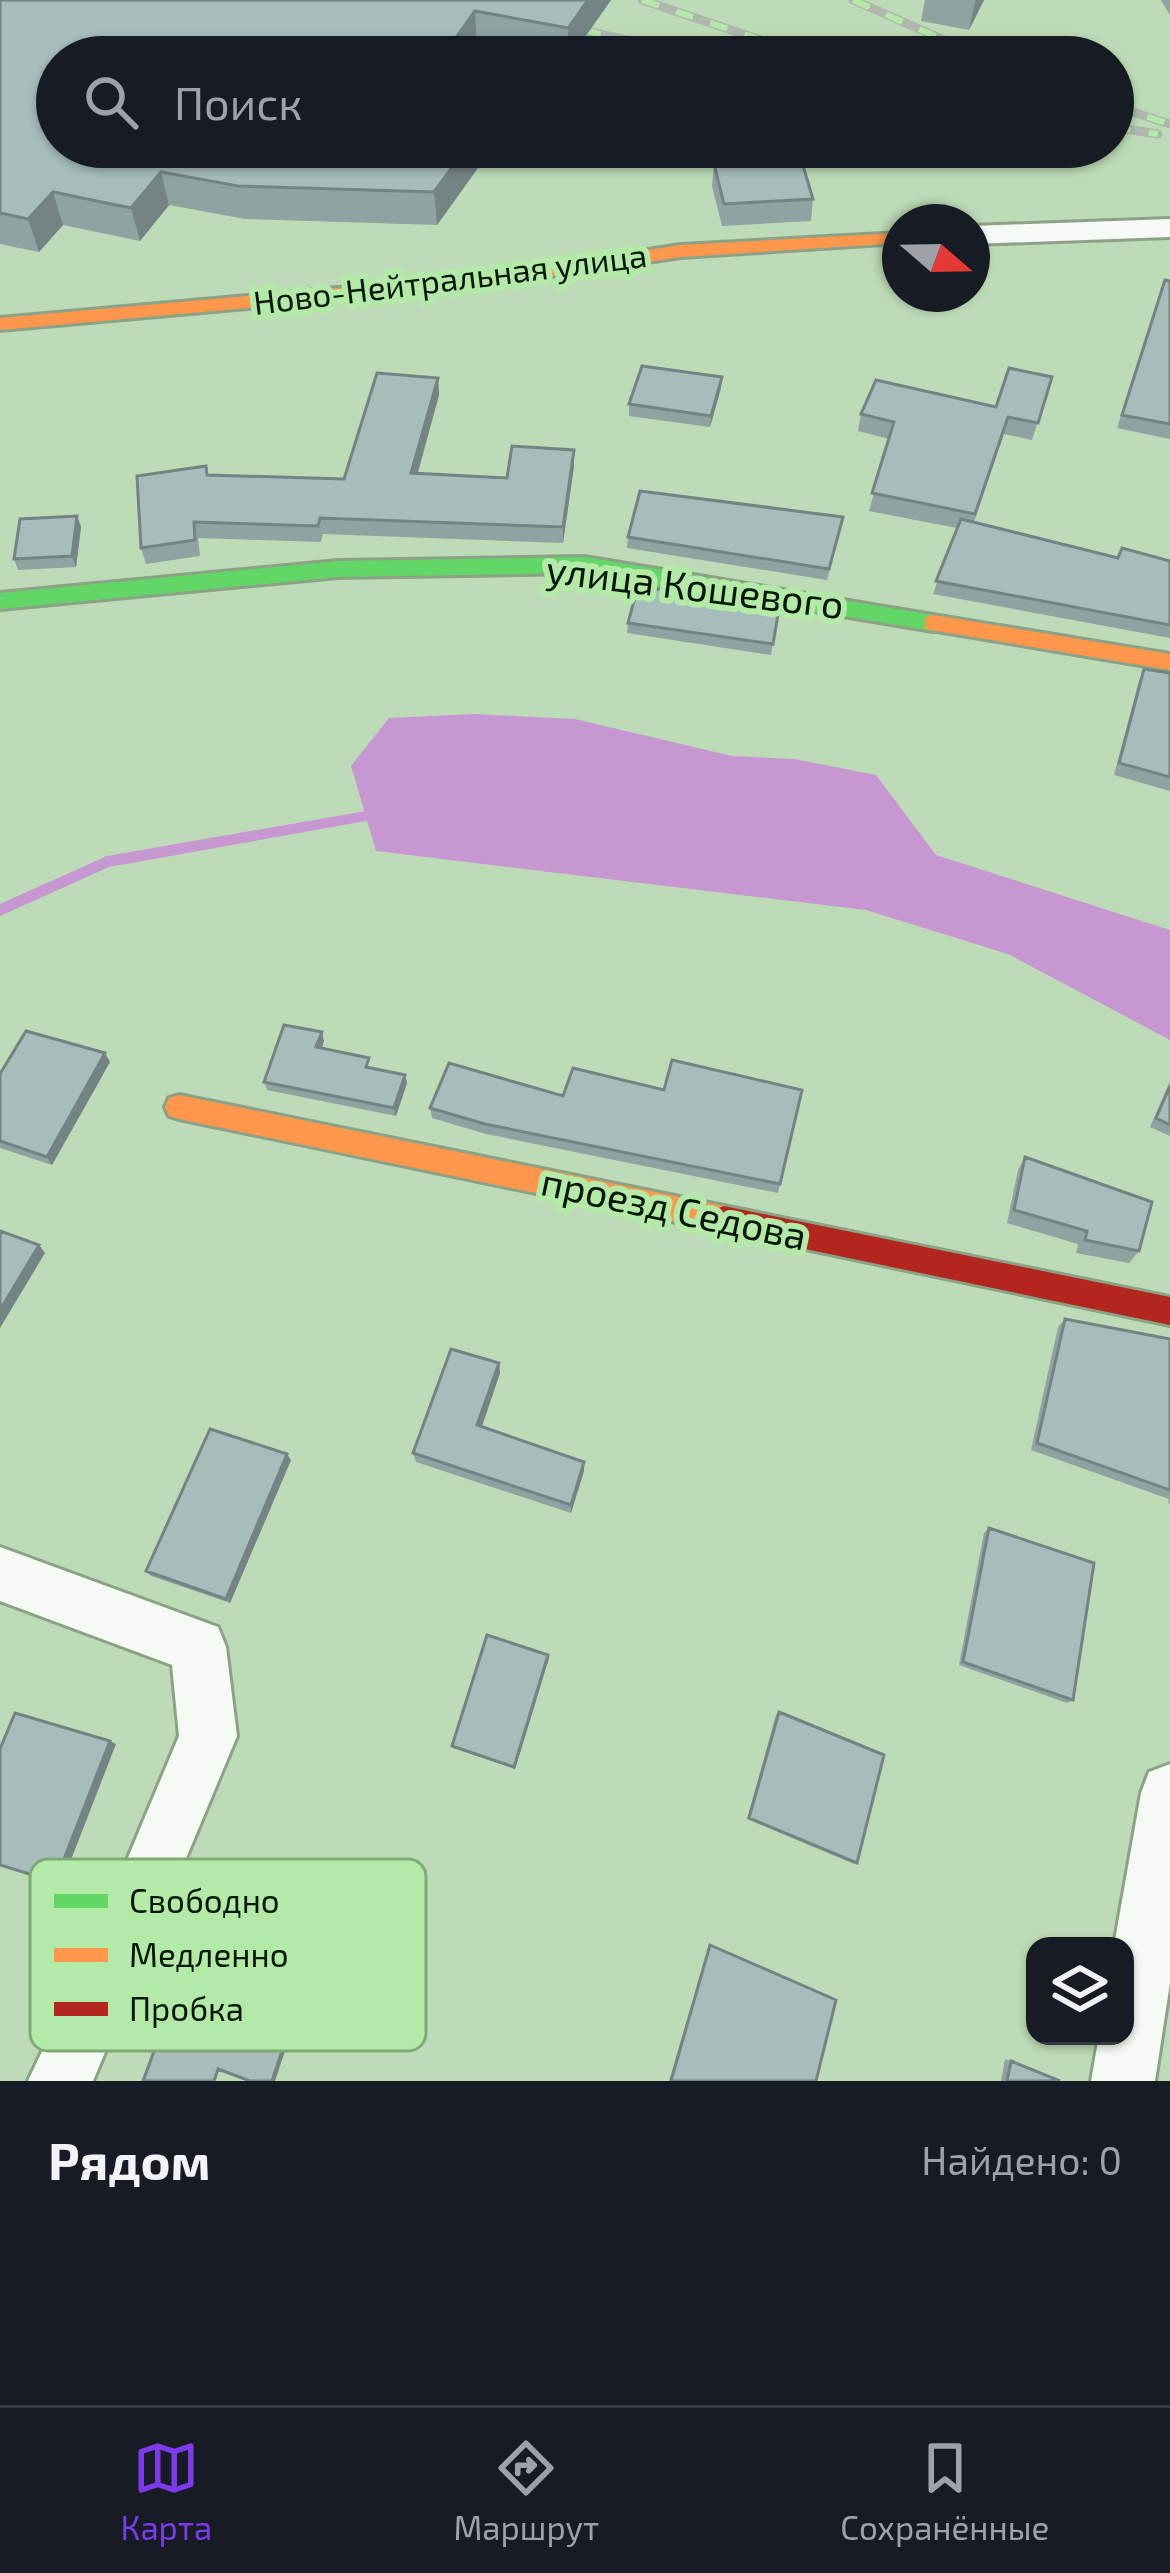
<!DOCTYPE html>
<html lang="ru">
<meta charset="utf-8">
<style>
:root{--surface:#171b24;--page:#242831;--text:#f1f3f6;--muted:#9ea1a6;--line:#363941;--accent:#7c3aed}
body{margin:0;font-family:"Exo 2",sans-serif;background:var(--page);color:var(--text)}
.controls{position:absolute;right:36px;bottom:36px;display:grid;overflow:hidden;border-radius:24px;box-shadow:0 3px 9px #0004}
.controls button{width:108px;height:108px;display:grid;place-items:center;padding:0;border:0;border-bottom:3px solid var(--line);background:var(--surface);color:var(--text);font:60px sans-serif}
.compass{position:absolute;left:882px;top:204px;width:108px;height:108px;border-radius:50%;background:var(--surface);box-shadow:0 3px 9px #0004;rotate:110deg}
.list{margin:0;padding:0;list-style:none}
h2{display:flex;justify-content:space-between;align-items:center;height:156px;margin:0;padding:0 48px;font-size:51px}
h2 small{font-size:39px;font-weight:400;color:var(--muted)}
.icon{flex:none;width:66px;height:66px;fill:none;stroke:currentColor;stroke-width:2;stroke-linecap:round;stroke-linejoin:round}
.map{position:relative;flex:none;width:1170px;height:2081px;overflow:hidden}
.search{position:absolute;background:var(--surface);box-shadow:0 3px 9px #0004;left:36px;right:36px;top:36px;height:132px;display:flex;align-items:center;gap:30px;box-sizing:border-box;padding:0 42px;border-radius:66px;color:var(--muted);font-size:45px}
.sheet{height:324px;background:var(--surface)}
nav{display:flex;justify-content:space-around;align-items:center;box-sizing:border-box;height:168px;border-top:3px solid var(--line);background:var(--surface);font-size:33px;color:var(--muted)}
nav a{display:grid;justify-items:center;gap:6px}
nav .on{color:var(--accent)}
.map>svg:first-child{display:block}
.water{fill:#c797d2}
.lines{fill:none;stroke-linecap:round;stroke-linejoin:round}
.stream{fill:#c797d2;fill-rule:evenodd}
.street-casing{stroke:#8ba286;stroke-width:6}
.fast-casing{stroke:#8ba286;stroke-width:6}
.slow-casing{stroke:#8ba286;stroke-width:6}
.jam-casing{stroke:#8ba286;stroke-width:6}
.street{fill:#f5faf4;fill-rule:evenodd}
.fast{fill:#63d668;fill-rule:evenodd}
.slow{fill:#ff974d;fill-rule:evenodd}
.jam{fill:#b3261e;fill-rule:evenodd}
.rail-casing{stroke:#afb7ae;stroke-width:9}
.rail{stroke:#b4eaa7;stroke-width:6;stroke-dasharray:18;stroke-linecap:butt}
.wall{fill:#8fa3a2}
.shaded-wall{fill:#748484}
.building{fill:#a6bdbc;stroke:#748484;stroke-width:3}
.labels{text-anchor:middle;stroke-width:12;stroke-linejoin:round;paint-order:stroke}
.far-street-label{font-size:33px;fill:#031601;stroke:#b4eaa7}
.street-label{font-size:39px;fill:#031601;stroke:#b4eaa7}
.key{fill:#b4eaa7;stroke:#7faa75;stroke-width:3}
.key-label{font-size:33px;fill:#031601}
</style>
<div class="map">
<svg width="1170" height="2081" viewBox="0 0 1170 2081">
<rect width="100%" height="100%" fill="#bddbb6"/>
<path class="water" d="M 474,714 L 575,719 L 732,756 L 794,759 L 876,775 L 936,855 L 1170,930 L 1170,1040 L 1008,954 L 866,910 L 376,851 L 351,766 L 389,718 Z"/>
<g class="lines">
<path class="stream" d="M 366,811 L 373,816 L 366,821 L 109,867 L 0,916 L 0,904 L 107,856 Z"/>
<defs>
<path id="street" d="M 1170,219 L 1170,237 L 972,244 L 972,226 Z
M 0,1547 L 218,1627 L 226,1647 L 237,1736 L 93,2081 L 28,2081 L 83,1965 L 179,1736 L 172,1665 L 0,1601 Z
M 1170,1764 L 1170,1983 L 1155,2081 L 1091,2081 L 1099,2036 L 1125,2036 L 1125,1946 L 1114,1946 L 1141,1793 L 1149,1772 Z"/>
<path id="fast" d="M 585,557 L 933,615 L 944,623 L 933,631 L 585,573 L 338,577 L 0,609 L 0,593 L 338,561 Z"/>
<path id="slow" d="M 900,233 L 900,243 L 681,257 L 472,288 L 0,330 L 0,318 L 472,276 L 681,245 Z
M 933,615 L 1170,654 L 1170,670 L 925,629 L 925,617 Z
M 179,1095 L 724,1206 L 734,1210 L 738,1219 L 734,1228 L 724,1232 L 179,1119 L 169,1116 L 165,1107 L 169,1098 Z"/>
<path id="jam" d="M 724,1206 L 1170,1297 L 1170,1325 L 724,1232 L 714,1228 L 710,1219 L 714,1210 Z"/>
</defs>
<use href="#street" class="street-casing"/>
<use href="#fast" class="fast-casing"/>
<use href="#slow" class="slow-casing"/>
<use href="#jam" class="jam-casing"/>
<use href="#street" class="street"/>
<use href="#fast" class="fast"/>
<use href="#slow" class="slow"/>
<use href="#jam" class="jam"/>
<defs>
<path id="rail" d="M 642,0 L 812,57
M 853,0 L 983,57
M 583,30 L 699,57
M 538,50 L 585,57
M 1113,106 L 1170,124
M 1113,127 L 1158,134"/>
</defs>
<use href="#rail" class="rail-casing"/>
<use href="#rail" class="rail"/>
</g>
<path class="wall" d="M 0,0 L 611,0 L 571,57 L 549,57 L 477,44 L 468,57 L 57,57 L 493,147 L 437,225 L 245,219 L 169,205 L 140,241 L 63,225 L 39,252 L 0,244 Z
M 925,0 L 984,0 L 969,30 L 921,21 Z
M 1161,0 L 1170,0 L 1170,15 Z
M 714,164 L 813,199 L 811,221 L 722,226 L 712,186 Z
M 1165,280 L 1170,281 L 1170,439 L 1117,428 Z
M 1052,377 L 1032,440 L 1004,434 L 974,522 L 1118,558 L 1170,561 L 1170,638 L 933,594 L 957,528 L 869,511 L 889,439 L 858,431 L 861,414 L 996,407 Z
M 438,378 L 439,395 L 418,473 L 507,478 L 574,450 L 574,466 L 563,543 L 323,534 L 321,542 L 198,538 L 200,556 L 146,564 L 141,548 L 208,475 L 344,479 Z
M 721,388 L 710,427 L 629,416 L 629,404 Z
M 77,516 L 81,527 L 76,567 L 18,570 L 14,559 Z
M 841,528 L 827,580 L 627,548 L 628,537 Z
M 779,609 L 771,655 L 627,633 L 628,623 Z
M 1144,669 L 1170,673 L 1170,791 L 1114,775 L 1139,681 Z
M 324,1041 L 322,1048 L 371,1068 L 405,1075 L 407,1083 L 396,1116 L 267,1090 L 264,1082 Z
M 110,1062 L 52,1165 L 0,1148 L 0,1074 Z
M 1170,1081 L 1170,1136 L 1150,1127 Z
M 664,1090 L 802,1090 L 778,1193 L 486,1134 L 432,1118 L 430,1108 Z
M 1025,1157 L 1139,1251 L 1129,1263 L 1076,1253 L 1078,1244 L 1007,1223 L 1018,1170 Z
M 1065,1319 L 1170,1339 L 1170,1504 L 1168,1503 L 1169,1499 L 1031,1450 L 1058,1327 Z
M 499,1363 L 500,1373 L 482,1427 L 584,1462 L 584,1471 L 571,1513 L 416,1462 L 413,1453 Z
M 291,1460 L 230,1603 L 151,1576 L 146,1571 Z
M 989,1528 L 1073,1700 L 1067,1703 L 959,1665 L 984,1533 Z
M 549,1658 L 515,1769 L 454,1748 L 452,1746 Z
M 779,1712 L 857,1863 L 854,1864 L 747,1819 L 776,1715 Z
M 709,1945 L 836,2000 L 816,2081 L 669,2081 Z
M 1005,2059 L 1011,2061 L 1060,2081 L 1001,2081 Z"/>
<path class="shaded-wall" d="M 588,0 L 611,0 L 571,57 L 568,57 L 568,28 Z
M 976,0 L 984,0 L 969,30 L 975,2 Z
M 475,11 L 477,44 L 468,57 L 442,57 Z
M 467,147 L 493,147 L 437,225 L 434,192 Z
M 161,172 L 169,205 L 140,241 L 131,208 Z
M 53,192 L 63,225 L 39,252 L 28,219 Z
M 722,377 L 721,388 L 710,427 L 711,416 Z
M 438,378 L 439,395 L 413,489 L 411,473 Z
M 574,450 L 574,466 L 563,543 L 563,527 Z
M 77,516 L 81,527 L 76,567 L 72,556 Z
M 322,1032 L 324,1041 L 319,1056 L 316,1047 Z
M 105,1053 L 110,1062 L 52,1165 L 47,1157 Z
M 405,1075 L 407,1083 L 396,1116 L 394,1108 Z
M 39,1245 L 45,1253 L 0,1328 L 0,1310 Z
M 499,1363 L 500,1373 L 479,1434 L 477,1425 Z
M 287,1454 L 291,1460 L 230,1603 L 226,1599 Z
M 584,1462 L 584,1471 L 571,1513 L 571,1505 Z
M 548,1655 L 549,1658 L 515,1769 L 514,1767 Z
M 110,1741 L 116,1744 L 62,1883 L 55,1882 Z
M 227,1869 L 334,1906 L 275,2081 L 272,2081 Z"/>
<path class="building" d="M 0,0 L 588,0 L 568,28 L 475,11 L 442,57 L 57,57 L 57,147 L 467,147 L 434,192 L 238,186 L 161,172 L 131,208 L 53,192 L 28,219 L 0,213 Z
M 801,159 L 813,199 L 724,204 L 714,164 Z
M 1165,280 L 1170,281 L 1170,424 L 1122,415 Z
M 642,366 L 722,377 L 711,416 L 629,404 Z
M 1009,368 L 1052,377 L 1038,423 L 1008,417 L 975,514 L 872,493 L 894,422 L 861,414 L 876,380 L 996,407 Z
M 377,373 L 438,378 L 411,473 L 507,478 L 512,446 L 574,450 L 563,527 L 320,518 L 318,526 L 194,522 L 195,540 L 141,548 L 137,476 L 206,466 L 207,475 L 344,479 Z
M 640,491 L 843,517 L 829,569 L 628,537 Z
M 77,516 L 72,556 L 14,559 L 20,519 Z
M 961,519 L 1118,558 L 1122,548 L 1170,561 L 1170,625 L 936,581 Z
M 638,586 L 779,609 L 773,644 L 628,623 Z
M 1144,669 L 1170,673 L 1170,777 L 1119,763 Z
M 284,1025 L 322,1032 L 316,1047 L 369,1058 L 366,1067 L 405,1075 L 394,1108 L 264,1082 Z
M 26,1031 L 105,1053 L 47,1157 L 0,1141 L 0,1074 Z
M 672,1060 L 802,1090 L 780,1184 L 485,1124 L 430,1108 L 449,1063 L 563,1096 L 573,1068 L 664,1090 Z
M 1170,1086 L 1170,1125 L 1156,1118 Z
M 1025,1157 L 1152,1202 L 1139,1251 L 1085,1240 L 1087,1231 L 1014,1210 Z
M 0,1231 L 39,1245 L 0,1310 Z
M 1065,1319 L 1170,1339 L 1170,1490 L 1037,1443 Z
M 451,1349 L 499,1363 L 477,1425 L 584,1462 L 571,1505 L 413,1453 Z
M 210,1429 L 287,1454 L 226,1599 L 146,1571 Z
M 989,1528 L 1094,1563 L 1073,1700 L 963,1662 Z
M 487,1635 L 548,1655 L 514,1767 L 452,1746 Z
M 779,1712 L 884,1755 L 857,1863 L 749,1818 Z
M 15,1713 L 110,1741 L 55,1882 L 0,1865 L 0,1749 Z
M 222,1868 L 330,1906 L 272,2081 L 250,2081 L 218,2069 L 214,2081 L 143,2081 Z
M 710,1945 L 836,2000 L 816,2081 L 671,2081 Z
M 1011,2061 L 1060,2081 L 1007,2081 Z"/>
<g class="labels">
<g class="far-street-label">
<text transform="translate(450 279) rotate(-7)" y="12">Ново-Нейтральная улица</text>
</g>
<g class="street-label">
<text transform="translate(695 587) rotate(7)" y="14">улица Кошевого</text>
<text transform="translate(674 1209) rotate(12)" y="14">проезд Седова</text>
</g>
</g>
<rect x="30" y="1859" width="396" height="192" rx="18" class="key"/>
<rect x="54" y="1894" width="54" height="14" fill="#63d668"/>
<rect x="54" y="1948" width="54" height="14" fill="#ff974d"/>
<rect x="54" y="2002" width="54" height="14" fill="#b3261e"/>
<g class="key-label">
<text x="129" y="1913">Свободно</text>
<text x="129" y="1967">Медленно</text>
<text x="129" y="2021">Пробка</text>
</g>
</svg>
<div class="controls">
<button><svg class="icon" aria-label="layers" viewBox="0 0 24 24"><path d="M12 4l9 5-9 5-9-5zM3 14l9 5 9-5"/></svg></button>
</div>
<svg class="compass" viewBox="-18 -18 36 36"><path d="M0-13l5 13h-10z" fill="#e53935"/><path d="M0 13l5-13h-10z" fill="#9ea1a6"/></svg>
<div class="search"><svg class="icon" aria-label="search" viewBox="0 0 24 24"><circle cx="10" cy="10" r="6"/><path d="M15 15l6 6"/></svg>Поиск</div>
</div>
<section class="sheet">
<h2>Рядом<small>Найдено: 0</small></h2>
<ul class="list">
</ul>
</section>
<nav>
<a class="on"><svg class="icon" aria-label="map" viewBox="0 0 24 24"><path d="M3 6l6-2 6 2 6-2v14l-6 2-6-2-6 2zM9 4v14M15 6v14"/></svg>Карта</a>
<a><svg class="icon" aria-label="directions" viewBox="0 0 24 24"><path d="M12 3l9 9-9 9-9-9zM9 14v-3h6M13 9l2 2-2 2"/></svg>Маршрут</a>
<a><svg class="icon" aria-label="saved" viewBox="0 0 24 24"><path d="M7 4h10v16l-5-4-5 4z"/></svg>Сохранённые</a>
</nav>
